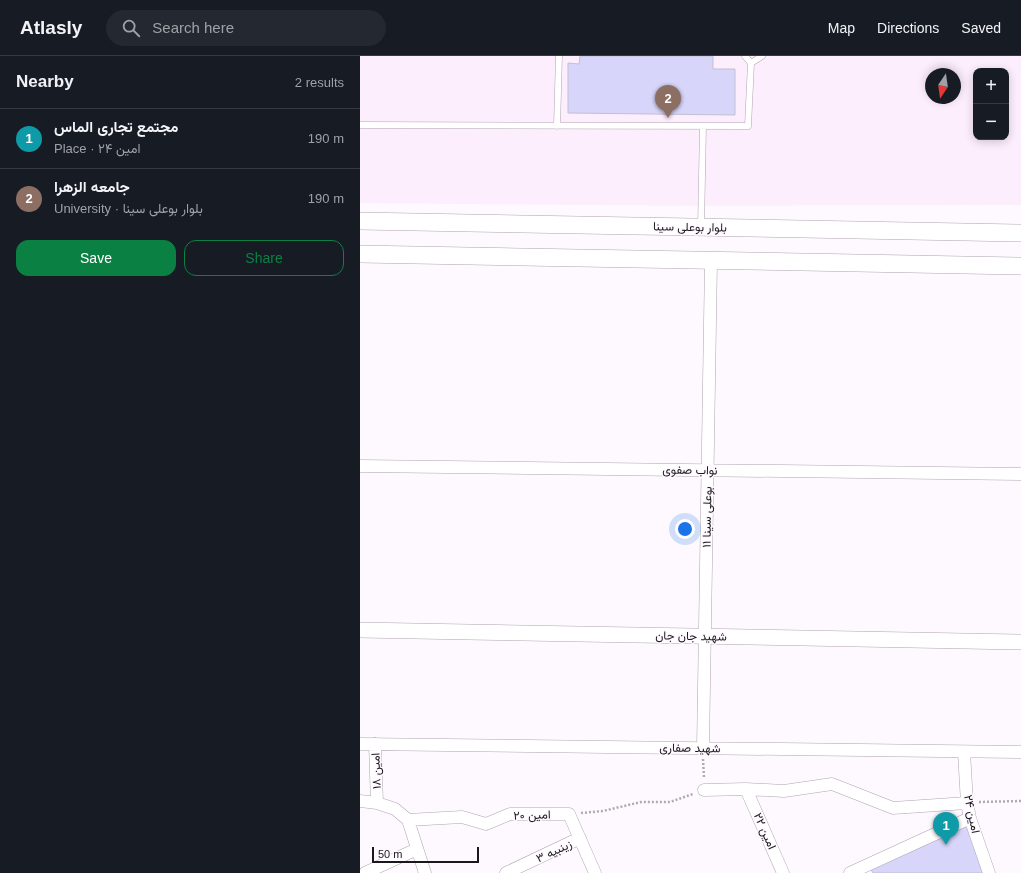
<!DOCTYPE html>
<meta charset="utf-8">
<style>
:root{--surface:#171b24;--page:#242831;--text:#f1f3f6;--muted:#9ea1a6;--line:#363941;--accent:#0b8043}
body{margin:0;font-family:Helvetica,Vazirmatn,sans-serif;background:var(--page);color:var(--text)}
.controls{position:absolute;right:12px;top:12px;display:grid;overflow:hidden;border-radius:8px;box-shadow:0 2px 10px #0003}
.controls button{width:36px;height:36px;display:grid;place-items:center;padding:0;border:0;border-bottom:1px solid var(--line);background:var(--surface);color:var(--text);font:20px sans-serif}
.compass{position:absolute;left:565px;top:12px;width:36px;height:36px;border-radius:50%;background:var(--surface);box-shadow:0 2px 10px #0003;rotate:193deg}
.scale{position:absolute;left:12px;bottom:10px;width:107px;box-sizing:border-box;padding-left:4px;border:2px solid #1b171c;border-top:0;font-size:11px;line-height:14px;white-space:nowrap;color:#1b171c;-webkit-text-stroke:3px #fef9ff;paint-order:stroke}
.you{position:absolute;left:325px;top:473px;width:14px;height:14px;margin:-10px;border:3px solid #fff;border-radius:50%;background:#1a73e8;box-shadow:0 0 0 6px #1a73e833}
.badge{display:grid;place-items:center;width:26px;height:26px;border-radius:50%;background:var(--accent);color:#fff;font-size:13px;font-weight:700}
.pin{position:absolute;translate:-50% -33px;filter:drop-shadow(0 1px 2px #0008)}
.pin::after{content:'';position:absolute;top:21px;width:14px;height:12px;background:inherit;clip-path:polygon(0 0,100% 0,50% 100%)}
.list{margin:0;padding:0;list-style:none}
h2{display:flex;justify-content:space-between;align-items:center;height:52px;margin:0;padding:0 16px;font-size:17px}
h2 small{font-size:13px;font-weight:400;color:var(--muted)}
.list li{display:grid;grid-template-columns:26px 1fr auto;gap:12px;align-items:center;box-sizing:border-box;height:60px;padding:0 16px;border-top:1px solid var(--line)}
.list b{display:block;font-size:15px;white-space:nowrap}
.list p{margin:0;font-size:13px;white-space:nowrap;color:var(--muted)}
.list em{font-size:13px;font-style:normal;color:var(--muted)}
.actions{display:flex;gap:8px;padding:12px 16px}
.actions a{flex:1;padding:9px 0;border:1px solid var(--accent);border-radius:12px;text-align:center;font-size:14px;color:var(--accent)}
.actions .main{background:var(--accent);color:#fff}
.icon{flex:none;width:22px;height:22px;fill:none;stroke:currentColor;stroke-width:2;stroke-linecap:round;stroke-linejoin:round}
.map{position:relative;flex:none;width:661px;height:817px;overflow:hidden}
header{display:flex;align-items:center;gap:24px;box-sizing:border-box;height:56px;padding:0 20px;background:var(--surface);border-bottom:1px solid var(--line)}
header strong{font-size:19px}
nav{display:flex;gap:22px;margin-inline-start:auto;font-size:14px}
.search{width:280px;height:36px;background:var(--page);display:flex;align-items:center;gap:10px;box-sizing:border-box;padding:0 14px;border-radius:22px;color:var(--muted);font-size:15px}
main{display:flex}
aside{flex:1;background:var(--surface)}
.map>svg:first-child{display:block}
.built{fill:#fdeefe;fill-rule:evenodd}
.building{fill:#d7d5f9;stroke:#c1c0d0}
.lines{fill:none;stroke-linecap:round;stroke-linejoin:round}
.service-casing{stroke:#b0a4b1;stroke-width:7}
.minor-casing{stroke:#b0a4b1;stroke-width:13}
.tertiary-casing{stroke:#b0a4b1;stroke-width:16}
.secondary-casing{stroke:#b0a4b1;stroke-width:18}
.path{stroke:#aeaaaf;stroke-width:2.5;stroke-dasharray:2 2;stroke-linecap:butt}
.service{stroke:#fff;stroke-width:6}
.minor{stroke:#fff;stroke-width:12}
.tertiary{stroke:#fff;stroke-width:15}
.secondary{stroke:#fff;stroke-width:17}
.labels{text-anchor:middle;stroke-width:3;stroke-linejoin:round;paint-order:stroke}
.street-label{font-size:12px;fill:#1b171c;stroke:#fef9ff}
</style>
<header>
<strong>Atlasly</strong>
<div class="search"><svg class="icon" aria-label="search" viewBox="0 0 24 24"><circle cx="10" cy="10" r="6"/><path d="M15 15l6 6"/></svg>Search here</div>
<nav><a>Map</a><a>Directions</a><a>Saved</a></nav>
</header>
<main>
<aside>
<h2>Nearby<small>2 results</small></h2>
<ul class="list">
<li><span class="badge" style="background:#0f9aa8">1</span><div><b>مجتمع تجاری الماس</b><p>Place · امین ۲۴</p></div><em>190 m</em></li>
<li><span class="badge" style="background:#8d6e63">2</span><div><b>جامعه الزهرا</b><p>University · بلوار بوعلی سینا</p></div><em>190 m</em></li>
</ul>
<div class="actions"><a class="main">Save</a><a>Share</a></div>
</aside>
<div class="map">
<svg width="661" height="817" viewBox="0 0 661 817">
<rect width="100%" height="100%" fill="#fef9ff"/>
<path class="built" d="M 0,0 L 661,0 L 661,149 L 327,150 L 0,147 ZM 616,15 L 646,15 L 646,81 L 616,81 ZM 571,18 L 595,18 L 595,42 L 571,42 Z"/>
<path class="building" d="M 220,0 L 353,0 L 353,13 L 375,13 L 375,59 L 208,57 L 208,7 L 219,8 Z
M 606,766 L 624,817 L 513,817 L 510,812 Z"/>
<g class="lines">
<defs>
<path id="service" d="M 385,0 L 391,7
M 0,69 L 388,70 L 391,7 L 402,0
M 197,70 L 199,0
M 341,170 L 343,70"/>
<path id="minor" d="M 0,410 L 661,418
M 0,688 L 661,696
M 15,688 L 17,747 L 35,753 L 48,764 L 65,817
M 343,692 L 351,205
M 604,696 L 607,747 L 610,762 L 629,817
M 386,733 L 423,817
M 344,734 L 386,733 L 424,735 L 472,728 L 533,752 L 607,747
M 0,745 L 17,747
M 48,764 L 102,761 L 126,768 L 150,758 L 209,758 L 235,817
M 5,817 L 57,793
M 146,817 L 220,782
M 490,817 L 610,762"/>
<path id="tertiary" d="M 0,574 L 661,586"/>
<path id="secondary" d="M 0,165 L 661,177
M 0,198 L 661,210"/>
</defs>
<use href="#service" class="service-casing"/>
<use href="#minor" class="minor-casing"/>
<use href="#tertiary" class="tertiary-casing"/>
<use href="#secondary" class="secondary-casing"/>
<path class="path" d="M 343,703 L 344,722
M 619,746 L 661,745
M 221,757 L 243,755 L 281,746 L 310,746 L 333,738"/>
<use href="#service" class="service"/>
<use href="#minor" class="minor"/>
<use href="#tertiary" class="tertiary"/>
<use href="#secondary" class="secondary"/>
</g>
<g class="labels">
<g class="street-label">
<text transform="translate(330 171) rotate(1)" y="4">بلوار بوعلی سینا</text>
<text transform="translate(330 414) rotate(1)" y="4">نواب صفوی</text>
<text transform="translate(347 461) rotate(-89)" y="4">بوعلی سینا ۱۱</text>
<text transform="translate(331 580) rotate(1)" y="4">شهید جان جان</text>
<text transform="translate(330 692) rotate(1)" y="4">شهید صفاری</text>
<text transform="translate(16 715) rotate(-92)" y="4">امین ۱۸</text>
<text transform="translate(612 758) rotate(78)" y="4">امین ۲۴</text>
<text transform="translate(172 759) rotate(-2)" y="4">امین ۲۰</text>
<text transform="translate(405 775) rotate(66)" y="4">امین ۲۲</text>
<text transform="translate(194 795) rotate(-25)" y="4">زینبیه ۳</text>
</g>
</g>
</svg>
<div class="controls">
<button>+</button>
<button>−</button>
</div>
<svg class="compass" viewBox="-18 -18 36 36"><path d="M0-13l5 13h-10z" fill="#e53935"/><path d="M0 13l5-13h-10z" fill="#9ea1a6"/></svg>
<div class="scale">50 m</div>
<div class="you"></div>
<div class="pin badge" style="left:586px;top:789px;background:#0f9aa8">1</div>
<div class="pin badge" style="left:308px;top:62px;background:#8d6e63">2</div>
</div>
</main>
